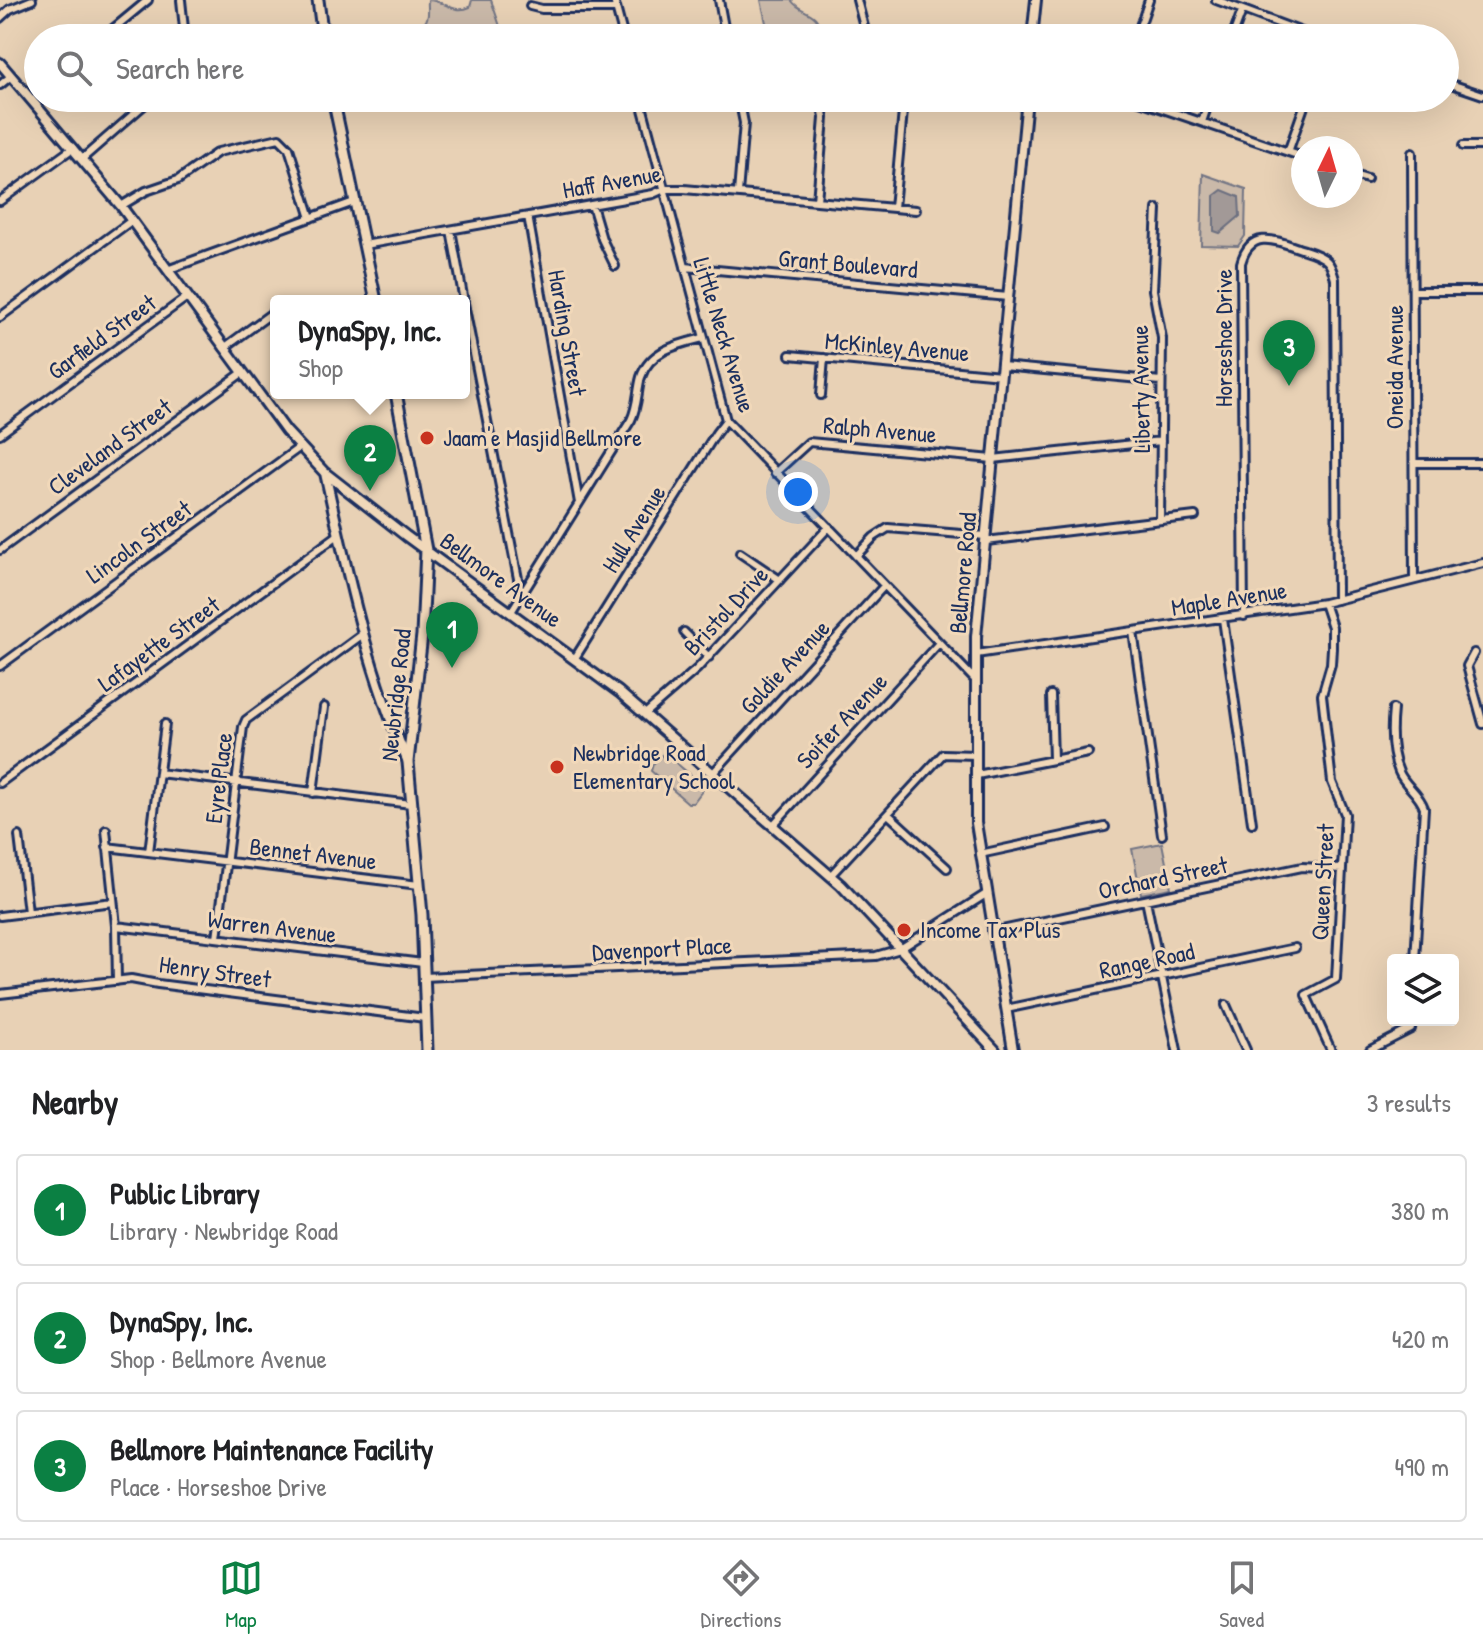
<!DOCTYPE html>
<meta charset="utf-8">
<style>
:root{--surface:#fff;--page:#f6f6f6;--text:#202124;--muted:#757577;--line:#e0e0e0;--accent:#0b8043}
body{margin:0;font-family:"Patrick Hand",sans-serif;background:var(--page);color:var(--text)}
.controls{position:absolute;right:24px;bottom:24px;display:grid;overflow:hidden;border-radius:8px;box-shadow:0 8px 32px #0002}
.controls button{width:72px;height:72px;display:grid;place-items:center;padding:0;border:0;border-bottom:2px solid var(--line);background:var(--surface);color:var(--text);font:40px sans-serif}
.compass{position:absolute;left:1291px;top:136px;width:72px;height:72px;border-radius:50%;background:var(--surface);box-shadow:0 8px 32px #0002;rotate:5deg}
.you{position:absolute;left:798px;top:492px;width:28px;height:28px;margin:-20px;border:6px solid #fff;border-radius:50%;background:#1a73e8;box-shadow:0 0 0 12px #1a73e833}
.badge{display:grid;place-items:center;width:52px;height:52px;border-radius:50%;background:var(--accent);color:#fff;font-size:26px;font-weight:700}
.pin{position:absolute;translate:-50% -66px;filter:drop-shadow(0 2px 4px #0008)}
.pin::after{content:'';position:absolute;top:42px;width:28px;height:24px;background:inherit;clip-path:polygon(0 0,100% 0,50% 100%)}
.popup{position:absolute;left:270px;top:295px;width:200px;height:104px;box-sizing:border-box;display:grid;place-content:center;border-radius:8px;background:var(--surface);filter:drop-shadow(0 2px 6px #0005);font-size:26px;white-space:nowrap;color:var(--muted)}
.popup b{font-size:30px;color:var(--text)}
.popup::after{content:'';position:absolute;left:50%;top:100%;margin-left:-16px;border:16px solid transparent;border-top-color:var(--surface)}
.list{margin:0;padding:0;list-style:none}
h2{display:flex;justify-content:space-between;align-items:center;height:104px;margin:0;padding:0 32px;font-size:34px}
h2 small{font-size:26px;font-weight:400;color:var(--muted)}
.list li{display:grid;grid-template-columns:52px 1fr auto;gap:24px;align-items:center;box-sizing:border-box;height:112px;margin:0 16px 16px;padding:0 16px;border:2px solid var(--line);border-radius:8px}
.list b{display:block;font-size:30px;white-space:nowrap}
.list p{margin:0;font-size:26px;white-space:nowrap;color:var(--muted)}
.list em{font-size:26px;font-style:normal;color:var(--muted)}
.icon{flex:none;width:44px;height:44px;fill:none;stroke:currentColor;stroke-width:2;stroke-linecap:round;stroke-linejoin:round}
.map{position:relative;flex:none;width:1483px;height:1050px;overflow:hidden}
.search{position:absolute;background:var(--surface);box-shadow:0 8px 32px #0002;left:24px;right:24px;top:24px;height:88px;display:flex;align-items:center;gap:20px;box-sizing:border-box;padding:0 28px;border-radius:44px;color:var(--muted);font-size:30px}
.sheet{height:488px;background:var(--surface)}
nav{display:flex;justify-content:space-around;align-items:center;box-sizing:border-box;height:112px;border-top:2px solid var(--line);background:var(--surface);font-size:22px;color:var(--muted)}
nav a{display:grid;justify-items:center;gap:4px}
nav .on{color:var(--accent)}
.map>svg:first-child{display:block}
.green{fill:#cab9a9;stroke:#727484;stroke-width:2}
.water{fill:#a29997;stroke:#6c6f80;stroke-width:2}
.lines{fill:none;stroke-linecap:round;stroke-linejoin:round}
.street-casing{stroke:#1b2f5e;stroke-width:12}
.secondary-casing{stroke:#1b2f5e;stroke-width:14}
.primary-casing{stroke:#1b2f5e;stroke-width:15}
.street{stroke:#f1d8b9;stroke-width:6}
.secondary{stroke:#f1d8b9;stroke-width:8}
.primary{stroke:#f1d8b9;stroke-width:9}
.poi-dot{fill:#c8321e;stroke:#f1d8b9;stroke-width:3}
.labels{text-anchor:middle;stroke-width:6;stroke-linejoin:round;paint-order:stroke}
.street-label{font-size:24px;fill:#1b2f5e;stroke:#f1d8b9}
.poi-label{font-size:24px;fill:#1b2f5e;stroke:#f1d8b9;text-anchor:start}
</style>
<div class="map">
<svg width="1483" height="1050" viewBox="0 0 1483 1050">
<rect width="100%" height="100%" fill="#e8d1b5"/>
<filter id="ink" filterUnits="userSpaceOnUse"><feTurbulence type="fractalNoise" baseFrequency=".0125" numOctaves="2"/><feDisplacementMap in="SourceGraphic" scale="16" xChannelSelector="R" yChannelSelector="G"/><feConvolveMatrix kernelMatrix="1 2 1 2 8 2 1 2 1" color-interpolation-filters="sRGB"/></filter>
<g filter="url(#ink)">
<path class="green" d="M 428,0 C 444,0 454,15 470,7 L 472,0 L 491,0 L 504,38 L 411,38 C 413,29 417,32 423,25 C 431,17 427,8 428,0 Z
M 761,0 L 791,0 C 805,18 822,8 819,38 L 777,38 L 775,30 L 766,23 Z
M 1203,174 L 1246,189 L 1245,236 L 1238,246 L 1201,245 Z
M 664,753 L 705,787 L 693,803 L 688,803 L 651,771 L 653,764 Z
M 1162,843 L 1171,888 L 1141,894 L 1132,849 Z"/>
<path class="water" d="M 1222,190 L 1239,197 L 1240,216 L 1220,233 L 1214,231 L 1214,196 Z"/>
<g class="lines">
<defs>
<path id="street" d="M 181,0 L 185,38
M 614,0 L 624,38
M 719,0 L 726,38
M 857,0 L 867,38
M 1216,0 L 1318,38
M 530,6 L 542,9 L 616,9
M 0,18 L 10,9 L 32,0
M 102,38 L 148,0
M 1136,38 L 1149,0
M 1232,38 L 1242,11
M 1445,82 L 1483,95
M 0,85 L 11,76
M 640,98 L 726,420 L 976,681
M 1131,98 L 1303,157
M 740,100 L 760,98
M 334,105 L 373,98 L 487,101 L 499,98
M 1202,122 L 1210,98
M 1463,146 L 1483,146
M 1288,152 L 1307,98
M 1412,153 L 1414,580
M 82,159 L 152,98
M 1351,174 L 1367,179
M 738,193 L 744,123 L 739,98
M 0,201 L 73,148
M 817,201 L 824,118 L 821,98
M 592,205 L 602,239 L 615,266
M 121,206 L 146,191 L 178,180 L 218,152 L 279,138 L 289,148 L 311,218
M 894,208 L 903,111 L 901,98
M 1157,209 L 1153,290 L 1162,338 L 1160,520
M 528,216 L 579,503
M 451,230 L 464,301
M 364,245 L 653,194 L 664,189 L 684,189 L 916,210
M 685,267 L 1008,297
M 167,270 L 354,202
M 1413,291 L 1483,291
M 464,303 L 521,594
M 0,317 L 131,221
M 224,348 L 276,310
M 790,355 L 1001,375
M 1002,366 L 1161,381
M 821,395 L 824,358
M 0,434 L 187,297
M 1414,463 L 1483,463
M 775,473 L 809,442 L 993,459 L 1161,441
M 986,541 L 1195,516
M 0,550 L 242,373
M 740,553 L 780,580
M 856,556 L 874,537 L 888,528 L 986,536
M 1324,603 L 1332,627 L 1332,648 L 1331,664 L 1322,695 L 1332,782 L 1345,814 L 1336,979 L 1306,995 L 1331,1050
M 511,612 L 631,420 C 638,406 637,391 641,377 C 650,350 679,344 703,338
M 1244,616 L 1241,263 C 1250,230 1273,239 1298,248 C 1307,251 1320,254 1327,261 C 1332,266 1333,273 1335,279 L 1337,600
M 1223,619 L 1252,823
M 1133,631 L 1162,835
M 684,632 L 709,657
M 1474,653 L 1467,666 L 1483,724
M 976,654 L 1324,603 L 1483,563
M 575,658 L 716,433 L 726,420
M 0,666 L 300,447
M 1051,695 L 1053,759
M 1393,709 C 1391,728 1391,754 1399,772 C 1405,786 1419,793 1424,808 L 1415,960
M 645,714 L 697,669 L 829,527
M 159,773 L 411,804
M 713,773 L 884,586
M 977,775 L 1088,753
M 0,783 L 338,535
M 313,793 L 324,707
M 888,814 L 947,868
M 773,825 L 939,643
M 106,830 L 116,926 L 117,981
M 19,836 L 28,912
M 107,847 L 419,885
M 149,852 L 165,724
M 980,854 L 1105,827
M 830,876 L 943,754 L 976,755
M 1146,900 L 1177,1050
M 0,916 L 113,902
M 116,926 L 423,963
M 992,932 L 1302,867 L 1342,869
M 217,938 L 243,727 L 246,720 L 363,634
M 424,977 L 876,956 L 900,949 L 986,894
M 0,994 L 131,979 L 158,984 L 425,1018
M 1226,1005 L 1246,1050
M 1006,1009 L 1295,948
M 1370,1050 L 1411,1029 L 1412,1020"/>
<path id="secondary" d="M 1032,38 L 1036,0
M 0,63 L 121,206 L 286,431 L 324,472 L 406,536 L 619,692 L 841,885 L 995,1050
M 325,473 C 347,571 367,670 408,762
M 1013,1050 L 976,823 L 976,637 L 1027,98"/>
<path id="primary" d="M 318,0 L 323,38
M 333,98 L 376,301
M 396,393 L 426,550 L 422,635 L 408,762 L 422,915 L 427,1050"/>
</defs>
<use href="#street" class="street-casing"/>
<use href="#secondary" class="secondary-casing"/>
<use href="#primary" class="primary-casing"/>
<use href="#street" class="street"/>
<use href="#secondary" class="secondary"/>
<use href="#primary" class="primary"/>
</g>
</g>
<g class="poi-dot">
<circle cx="427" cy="438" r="8"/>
<circle cx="557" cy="767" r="8"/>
<circle cx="904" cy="930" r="8"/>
</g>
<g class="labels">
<g class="street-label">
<text transform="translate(612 182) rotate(-10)" y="8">Haff Avenue</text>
<text transform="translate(848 264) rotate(5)" y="8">Grant Boulevard</text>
<text transform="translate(567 333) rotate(80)" y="8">Harding Street</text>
<text transform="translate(724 335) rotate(73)" y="8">Little Neck Avenue</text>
<text transform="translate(102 337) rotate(-36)" y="8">Garfield Street</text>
<text transform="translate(1224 338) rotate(-90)" y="8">Horseshoe Drive</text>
<text transform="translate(897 347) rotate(5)" y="8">McKinley Avenue</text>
<text transform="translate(1395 367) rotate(-90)" y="8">Oneida Avenue</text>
<text transform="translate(1141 389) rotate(-91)" y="8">Liberty Avenue</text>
<text transform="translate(880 430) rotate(5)" y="8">Ralph Avenue</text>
<text transform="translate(110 447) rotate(-36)" y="8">Cleveland Street</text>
<text transform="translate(634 529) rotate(-58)" y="8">Hull Avenue</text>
<text transform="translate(139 542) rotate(-36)" y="8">Lincoln Street</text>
<text transform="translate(963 573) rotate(-85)" y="8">Bellmore Road</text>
<text transform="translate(501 580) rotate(36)" y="8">Bellmore Avenue</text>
<text transform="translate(1229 599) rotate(-9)" y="8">Maple Avenue</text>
<text transform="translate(726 611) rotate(-47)" y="8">Bristol Drive</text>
<text transform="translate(159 644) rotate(-36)" y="8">Lafayette Street</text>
<text transform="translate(785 667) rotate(-47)" y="8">Goldie Avenue</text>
<text transform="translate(396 695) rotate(-84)" y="8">Newbridge Road</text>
<text transform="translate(842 721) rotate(-47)" y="8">Soifer Avenue</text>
<text transform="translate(219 778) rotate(-83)" y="8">Eyre Place</text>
<text transform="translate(313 854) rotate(7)" y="8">Bennet Avenue</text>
<text transform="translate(1163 878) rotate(-12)" y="8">Orchard Street</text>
<text transform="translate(1323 882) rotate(-87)" y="8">Queen Street</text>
<text transform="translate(272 927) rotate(7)" y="8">Warren Avenue</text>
<text transform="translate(662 949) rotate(-3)" y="8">Davenport Place</text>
<text transform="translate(1147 961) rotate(-12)" y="8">Range Road</text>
<text transform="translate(215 972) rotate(8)" y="8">Henry Street</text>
</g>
<g class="poi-label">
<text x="443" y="446">Jaam'e Masjid Bellmore</text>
<text x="573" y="761">Newbridge Road<tspan x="573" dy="28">Elementary School</tspan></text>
<text x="920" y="938">Income Tax Plus</text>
</g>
</g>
</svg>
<div class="controls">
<button><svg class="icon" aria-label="layers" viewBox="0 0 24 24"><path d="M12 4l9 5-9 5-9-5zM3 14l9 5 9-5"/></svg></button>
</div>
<svg class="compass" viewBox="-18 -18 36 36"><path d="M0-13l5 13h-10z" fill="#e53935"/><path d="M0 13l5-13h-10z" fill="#757577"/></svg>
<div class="you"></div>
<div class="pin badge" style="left:452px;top:668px">1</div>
<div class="pin badge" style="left:370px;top:491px">2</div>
<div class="popup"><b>DynaSpy, Inc.</b>Shop</div>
<div class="pin badge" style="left:1289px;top:386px">3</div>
<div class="search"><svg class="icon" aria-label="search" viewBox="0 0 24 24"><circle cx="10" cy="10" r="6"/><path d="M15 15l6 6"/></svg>Search here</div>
</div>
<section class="sheet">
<h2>Nearby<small>3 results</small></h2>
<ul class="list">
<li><span class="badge">1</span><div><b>Public Library</b><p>Library · Newbridge Road</p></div><em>380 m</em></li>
<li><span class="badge">2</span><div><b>DynaSpy, Inc.</b><p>Shop · Bellmore Avenue</p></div><em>420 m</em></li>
<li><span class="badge">3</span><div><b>Bellmore Maintenance Facility</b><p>Place · Horseshoe Drive</p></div><em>490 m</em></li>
</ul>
</section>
<nav>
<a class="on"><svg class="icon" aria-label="map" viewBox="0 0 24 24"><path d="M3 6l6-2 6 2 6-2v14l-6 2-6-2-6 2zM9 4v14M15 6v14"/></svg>Map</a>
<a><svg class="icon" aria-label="directions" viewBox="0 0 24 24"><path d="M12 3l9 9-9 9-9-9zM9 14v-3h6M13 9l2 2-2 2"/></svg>Directions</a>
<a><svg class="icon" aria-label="saved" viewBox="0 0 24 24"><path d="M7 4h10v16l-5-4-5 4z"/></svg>Saved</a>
</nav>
